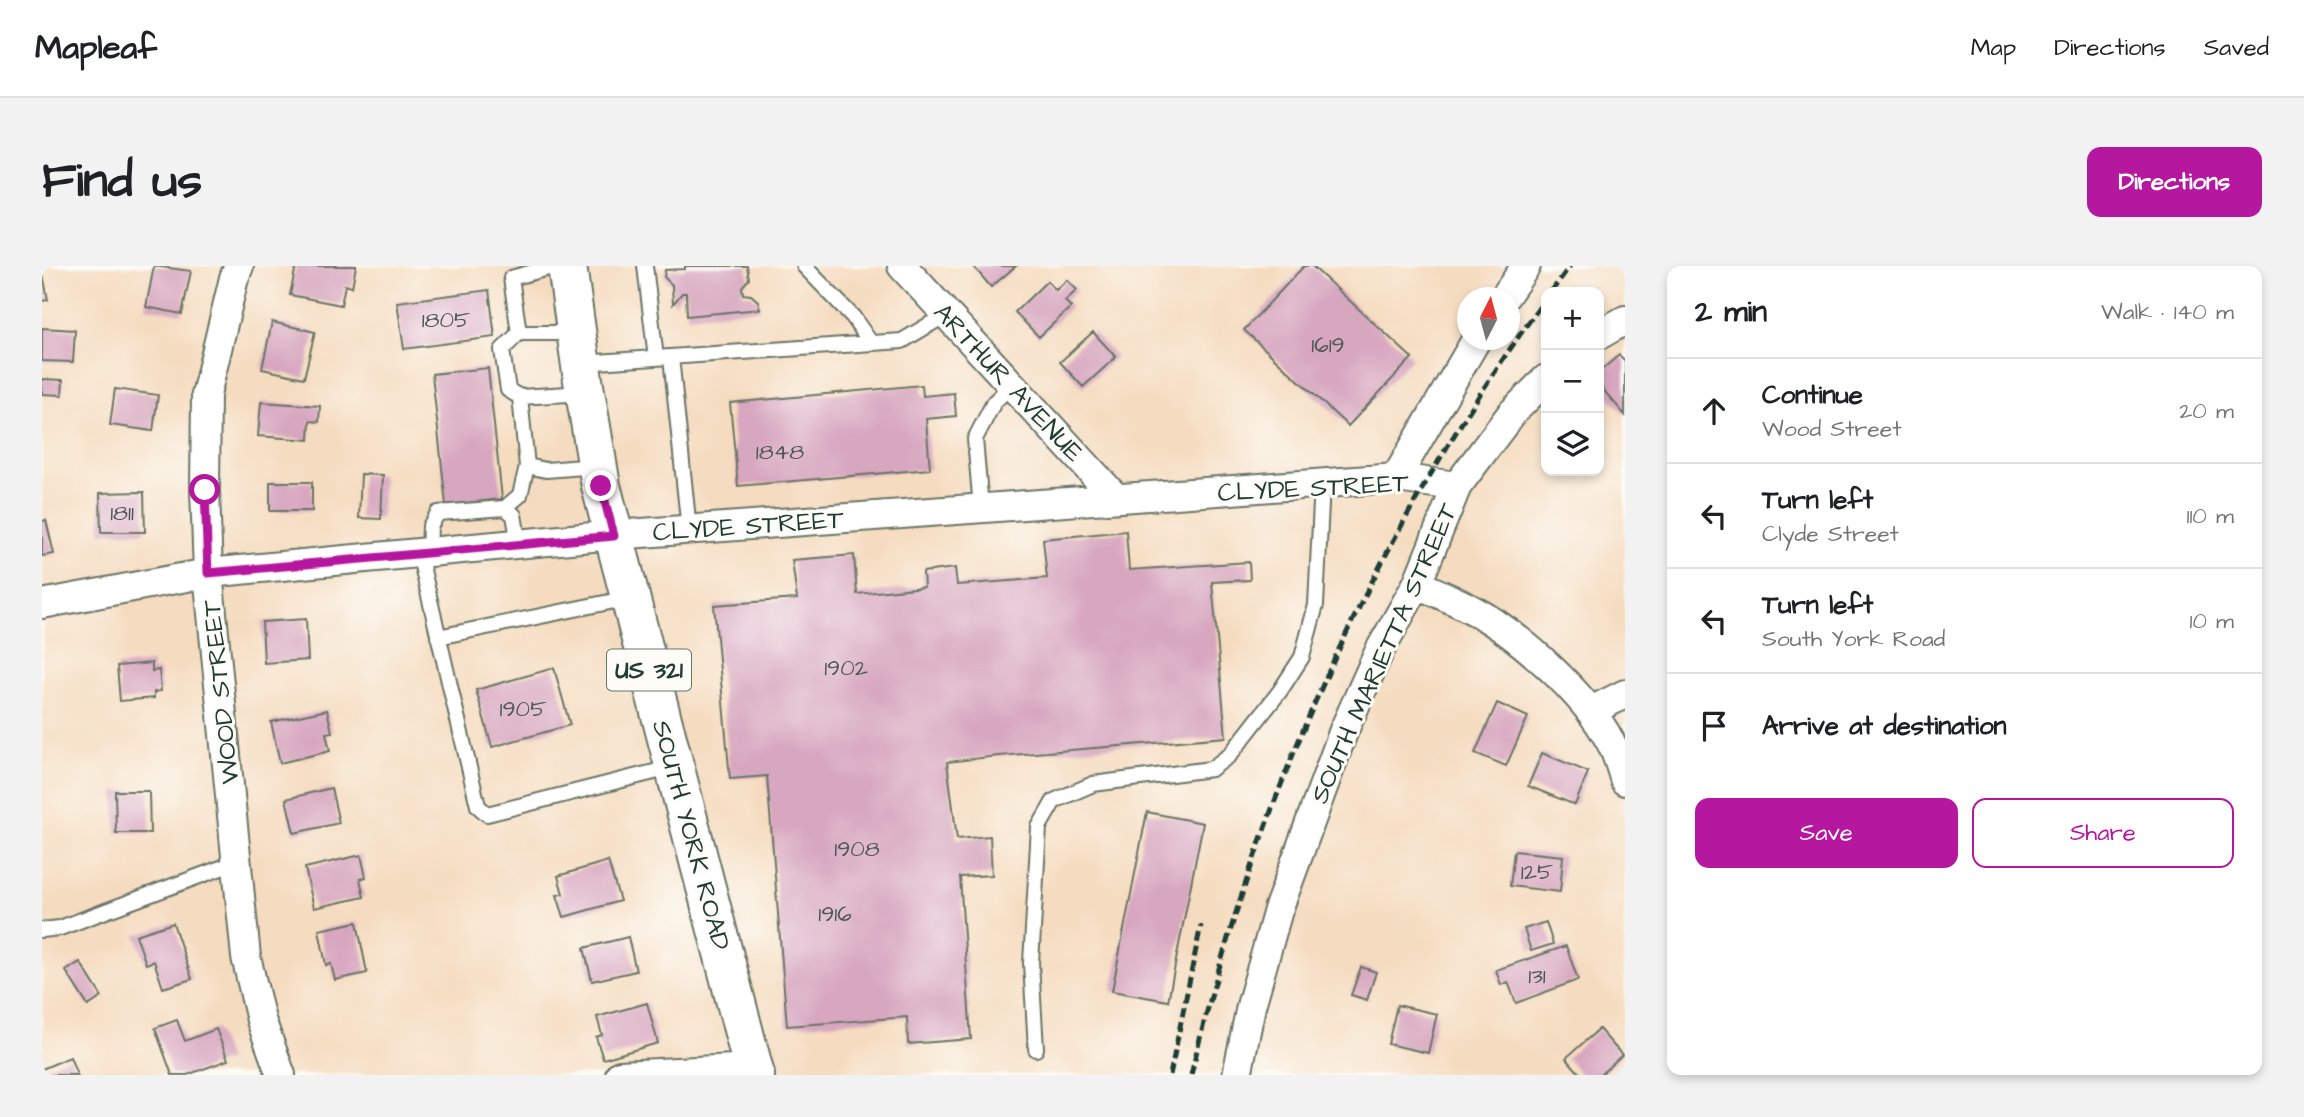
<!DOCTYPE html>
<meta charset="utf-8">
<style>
:root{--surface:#fff;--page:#f2f2f2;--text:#202124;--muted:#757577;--line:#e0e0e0;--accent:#b5179e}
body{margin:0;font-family:"Architects Daughter",sans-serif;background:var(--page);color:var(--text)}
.controls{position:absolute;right:21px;top:21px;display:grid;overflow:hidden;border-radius:14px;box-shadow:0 4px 10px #0003}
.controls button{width:63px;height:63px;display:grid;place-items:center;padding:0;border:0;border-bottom:2px solid var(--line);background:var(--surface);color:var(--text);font:35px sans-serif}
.compass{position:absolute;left:1415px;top:21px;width:63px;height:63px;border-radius:50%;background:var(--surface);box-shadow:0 4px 10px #0003;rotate:6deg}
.stop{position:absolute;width:21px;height:21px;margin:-16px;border:5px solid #b5179e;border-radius:50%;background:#fff}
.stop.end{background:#b5179e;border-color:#fff;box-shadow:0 2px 7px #0008}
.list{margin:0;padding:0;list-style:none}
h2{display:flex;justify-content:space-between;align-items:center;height:91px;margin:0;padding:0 28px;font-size:30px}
h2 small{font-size:23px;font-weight:400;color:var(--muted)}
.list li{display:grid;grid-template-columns:46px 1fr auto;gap:21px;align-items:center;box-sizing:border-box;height:105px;padding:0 28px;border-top:2px solid var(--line)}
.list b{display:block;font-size:26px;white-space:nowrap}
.list p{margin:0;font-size:23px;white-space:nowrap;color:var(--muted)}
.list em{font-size:23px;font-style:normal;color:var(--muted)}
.actions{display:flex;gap:14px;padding:21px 28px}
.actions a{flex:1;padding:16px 0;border:2px solid var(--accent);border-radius:14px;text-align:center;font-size:24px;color:var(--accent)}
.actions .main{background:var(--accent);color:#fff}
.icon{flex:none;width:38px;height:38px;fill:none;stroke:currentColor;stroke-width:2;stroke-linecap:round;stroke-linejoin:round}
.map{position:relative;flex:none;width:1583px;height:809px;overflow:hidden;border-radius:14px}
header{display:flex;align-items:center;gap:42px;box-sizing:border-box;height:98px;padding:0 35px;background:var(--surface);border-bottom:2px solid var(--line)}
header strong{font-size:33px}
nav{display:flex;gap:38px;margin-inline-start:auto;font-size:24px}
.intro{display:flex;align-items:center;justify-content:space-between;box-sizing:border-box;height:168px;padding:0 42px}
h1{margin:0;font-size:49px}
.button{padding:18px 32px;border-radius:14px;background:var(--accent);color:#fff;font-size:24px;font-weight:700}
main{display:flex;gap:42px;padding:0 42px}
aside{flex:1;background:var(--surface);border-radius:14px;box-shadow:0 4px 10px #0003}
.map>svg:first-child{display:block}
.building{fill:#d7a6bf}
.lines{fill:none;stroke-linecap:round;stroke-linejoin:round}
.lane-casing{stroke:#6a7465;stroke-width:18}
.street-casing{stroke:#6a7465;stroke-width:32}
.primary-casing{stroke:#6a7465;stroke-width:42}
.lane{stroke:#fff;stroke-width:14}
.street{stroke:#fff;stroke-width:28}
.primary{stroke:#fff;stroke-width:38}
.rail{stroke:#1f3d34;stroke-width:5;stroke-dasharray:10 5;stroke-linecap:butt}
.route{stroke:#b5179e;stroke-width:9}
.labels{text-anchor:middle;stroke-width:6;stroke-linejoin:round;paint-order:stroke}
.number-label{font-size:23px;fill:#4d5757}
.shield{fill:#fdfcf7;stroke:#62766e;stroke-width:2}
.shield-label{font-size:24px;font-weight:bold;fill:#1f3d34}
.street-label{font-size:26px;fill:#1f3d34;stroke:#fdfcf7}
</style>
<header>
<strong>Mapleaf</strong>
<nav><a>Map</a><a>Directions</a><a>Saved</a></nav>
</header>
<div class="intro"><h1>Find us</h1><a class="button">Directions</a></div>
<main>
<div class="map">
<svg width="1583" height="809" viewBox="0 0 1583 809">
<rect width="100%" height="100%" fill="#fdfcf7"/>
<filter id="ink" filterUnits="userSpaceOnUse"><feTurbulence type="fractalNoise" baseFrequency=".0143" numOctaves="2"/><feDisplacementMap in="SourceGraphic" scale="14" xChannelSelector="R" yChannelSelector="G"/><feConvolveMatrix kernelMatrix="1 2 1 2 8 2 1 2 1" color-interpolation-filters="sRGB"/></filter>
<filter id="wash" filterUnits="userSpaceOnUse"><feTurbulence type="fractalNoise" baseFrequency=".00686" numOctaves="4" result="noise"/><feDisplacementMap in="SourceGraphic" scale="28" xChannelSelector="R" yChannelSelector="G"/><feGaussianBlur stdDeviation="1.57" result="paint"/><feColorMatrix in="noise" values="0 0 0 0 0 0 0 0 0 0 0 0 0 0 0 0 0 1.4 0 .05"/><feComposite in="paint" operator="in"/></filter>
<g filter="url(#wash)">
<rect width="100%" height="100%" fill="#f5dbbf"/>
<g id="blocks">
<path class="building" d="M 112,0 L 149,5 L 140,48 L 104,41 Z
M 254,0 L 314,0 L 310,21 L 303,19 L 299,39 L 248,29 Z
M 643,0 L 705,0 L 707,13 L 700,21 L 701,28 L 709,29 L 716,35 L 718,43 L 645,50 L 644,27 L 640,27 L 631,38 L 630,19 L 622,11 L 623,4 L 643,3 Z
M 931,0 L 974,0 L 949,21 Z
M 1262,0 L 1270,0 L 1370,92 L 1306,160 L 1202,64 Z
M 0,3 L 6,34 L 0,35 Z
M 1025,14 L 1035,24 L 1023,35 L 1029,41 L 997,71 L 973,46 L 1005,15 L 1014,24 Z
M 447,24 L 453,71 L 362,83 L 355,36 Z
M 230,56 L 273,66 L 262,112 L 220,103 Z
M 0,62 L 33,64 L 31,96 L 0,95 Z
M 1051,66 L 1074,91 L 1041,121 L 1018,96 Z
M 1577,89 L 1583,95 L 1583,149 L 1557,119 L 1557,106 Z
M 446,102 L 460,233 L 404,239 L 390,108 Z
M 0,113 L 21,114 L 20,129 L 0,128 Z
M 880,119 L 881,130 L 912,127 L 914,150 L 884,153 L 888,203 L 696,220 L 688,137 Z
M 73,123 L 116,129 L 111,165 L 68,159 Z
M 219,136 L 278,140 L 277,156 L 268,155 L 267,174 L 216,170 Z
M 319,208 L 341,209 L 339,253 L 317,252 Z
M 228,216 L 270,216 L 270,245 L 228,245 Z
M 102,226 L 103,266 L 59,266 L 58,227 Z
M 4,254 L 12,288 L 0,290 L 0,255 Z
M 1084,265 L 1087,304 L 1207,296 L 1208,314 L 1170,316 L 1184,471 L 956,490 L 905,496 L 915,573 L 948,570 L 950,609 L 918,611 L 929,773 L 866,778 L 865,751 L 745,760 L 725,510 L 688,513 L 672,339 L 755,333 L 750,294 L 812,289 L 815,328 L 882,321 L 881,306 L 913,302 L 915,319 L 1005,312 L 1001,273 Z
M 264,353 L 266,394 L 222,397 L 220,356 Z
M 110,397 L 110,405 L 117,404 L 119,425 L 112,426 L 112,432 L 78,435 L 75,400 Z
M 512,402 L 528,459 L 450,481 L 434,424 Z
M 1455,437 L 1486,451 L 1464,500 L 1433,487 Z
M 285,444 L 290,466 L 284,467 L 288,485 L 238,497 L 229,456 Z
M 1500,487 L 1546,506 L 1533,539 L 1486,520 Z
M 289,522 L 297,557 L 252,567 L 244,533 Z
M 73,525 L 107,525 L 108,567 L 74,567 Z
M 1105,546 L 1161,557 L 1126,735 L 1070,725 Z
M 1472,585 L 1521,590 L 1518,626 L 1468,620 Z
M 319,589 L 324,611 L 318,613 L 322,631 L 272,642 L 263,602 Z
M 566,595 L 578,635 L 522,651 L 515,629 L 521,628 L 516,610 Z
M 315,656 L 325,707 L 293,714 L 289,698 L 284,699 L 277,664 Z
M 1504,656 L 1511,678 L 1489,685 L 1482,663 Z
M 131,657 L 150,713 L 121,722 L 112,695 L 104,698 L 94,669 Z
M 586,671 L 594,705 L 550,715 L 542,682 Z
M 1524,680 L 1536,714 L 1474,737 L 1466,716 L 1459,719 L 1454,704 Z
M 38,696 L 60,731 L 46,740 L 24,705 Z
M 1319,701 L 1334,706 L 1325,734 L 1309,729 Z
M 605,737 L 616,777 L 561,793 L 554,771 L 560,769 L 555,751 Z
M 1355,739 L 1395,748 L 1386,787 L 1346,778 Z
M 135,754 L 143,775 L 174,763 L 186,794 L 145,809 L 130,809 L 113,762 Z
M 1557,763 L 1580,789 L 1558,809 L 1539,809 L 1524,792 Z
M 28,791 L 35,809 L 0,809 L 0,803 Z"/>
</g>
</g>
<g filter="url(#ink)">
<use href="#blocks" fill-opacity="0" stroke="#6a7465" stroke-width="2"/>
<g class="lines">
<defs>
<path id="lane" d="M 514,0 L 469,12 L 477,67 L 531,67
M 603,0 L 614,92
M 762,0 L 811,51 L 829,77
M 477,67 L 460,84 L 466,124 L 478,131 L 542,127
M 629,91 L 647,264
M 540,97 L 860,75 L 905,48
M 478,131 L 485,200 L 504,204 L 554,200
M 463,242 L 478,229 L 485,200
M 939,242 L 933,173 L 952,136 L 970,119
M 387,286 L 388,260 L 396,247 L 463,242 L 472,249 L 477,278
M 377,287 L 436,540 L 445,548 L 632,501
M 396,371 L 587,332
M 0,664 L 18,662 L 195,596
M 994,783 L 989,697 L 997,561 L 1012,535 L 1051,518 L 1169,503 L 1188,489 L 1238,425 L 1260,391 L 1274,339 L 1280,217"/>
<path id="street" d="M 197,0 L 192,12 L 164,129 L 163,224 L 166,307 L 204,691 L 219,754 L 239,809
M 860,0 L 1074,232
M 1462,32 L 1484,0
M 1557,69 L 1583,54
M 1354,212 L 1434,74
M 1375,318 C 1393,326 1412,334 1429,343 C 1476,367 1543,428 1568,475 C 1575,487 1579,502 1583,515
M 0,338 L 166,307 L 387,286 L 572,269 L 1354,212 L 1415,220
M 1549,445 L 1583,428
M 578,809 L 711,802
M 1195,809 L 1209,740 L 1236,644 L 1302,464 L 1338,384 L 1375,318 L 1415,220 L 1470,147 L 1504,113"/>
<path id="primary" d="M 525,0 L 541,114 L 559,220 L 713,809"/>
</defs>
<use href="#lane" class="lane-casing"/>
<use href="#street" class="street-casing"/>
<use href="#primary" class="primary-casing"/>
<use href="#lane" class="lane"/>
<use href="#street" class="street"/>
<use href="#primary" class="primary"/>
<path class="rail" d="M 1509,26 L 1528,0
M 1128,809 L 1159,659
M 1149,809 C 1215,530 1335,264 1504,32"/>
</g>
</g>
<g class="lines" filter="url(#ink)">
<path class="route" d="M 163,224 L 166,307 L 572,270 L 559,220"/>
</g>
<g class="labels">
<g class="number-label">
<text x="404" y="61">1805</text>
<text x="1286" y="86">1619</text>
<text x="738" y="193">1848</text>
<text x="80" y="254">1811</text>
<text x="804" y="409">1902</text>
<text x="481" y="450">1905</text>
<text x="815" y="590">1908</text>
<text x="1495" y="613">125</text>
<text x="793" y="655">1916</text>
<text x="1495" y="717">131</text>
</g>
<rect class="shield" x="565" y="383.5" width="84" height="41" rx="5"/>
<g class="shield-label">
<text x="607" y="412">US 321</text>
</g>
<g class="street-label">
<text transform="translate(967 116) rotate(47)" y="9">ARTHUR AVENUE</text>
<text transform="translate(1271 221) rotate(-3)" y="9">CLYDE STREET</text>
<text transform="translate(706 259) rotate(-4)" y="9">CLYDE STREET</text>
<text transform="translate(1341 387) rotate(-66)" y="9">SOUTH MARIETTA STREET</text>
<text transform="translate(178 426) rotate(-96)" y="9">WOOD STREET</text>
<text transform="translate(650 569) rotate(75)" y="9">SOUTH YORK ROAD</text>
</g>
</g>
</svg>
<div class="controls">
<button>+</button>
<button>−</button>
<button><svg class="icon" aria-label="layers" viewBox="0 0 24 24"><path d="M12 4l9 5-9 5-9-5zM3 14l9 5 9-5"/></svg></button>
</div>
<svg class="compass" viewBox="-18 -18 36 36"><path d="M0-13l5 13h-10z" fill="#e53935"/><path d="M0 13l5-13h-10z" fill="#757577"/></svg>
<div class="stop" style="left:163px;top:224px"></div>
<div class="stop end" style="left:559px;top:220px"></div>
</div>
<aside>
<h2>2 min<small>Walk · 140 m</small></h2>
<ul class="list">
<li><svg class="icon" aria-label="ahead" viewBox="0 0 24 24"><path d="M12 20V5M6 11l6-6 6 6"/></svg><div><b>Continue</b><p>Wood Street</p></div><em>20 m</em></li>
<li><svg class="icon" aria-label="left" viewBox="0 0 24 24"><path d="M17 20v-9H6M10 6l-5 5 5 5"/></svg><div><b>Turn left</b><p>Clyde Street</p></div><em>110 m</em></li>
<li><svg class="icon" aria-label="left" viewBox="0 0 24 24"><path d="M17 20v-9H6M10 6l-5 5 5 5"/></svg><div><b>Turn left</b><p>South York Road</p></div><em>10 m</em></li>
<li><svg class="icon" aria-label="arrive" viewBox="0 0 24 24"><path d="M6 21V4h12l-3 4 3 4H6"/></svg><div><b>Arrive at destination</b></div></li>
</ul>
<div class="actions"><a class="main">Save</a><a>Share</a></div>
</aside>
</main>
